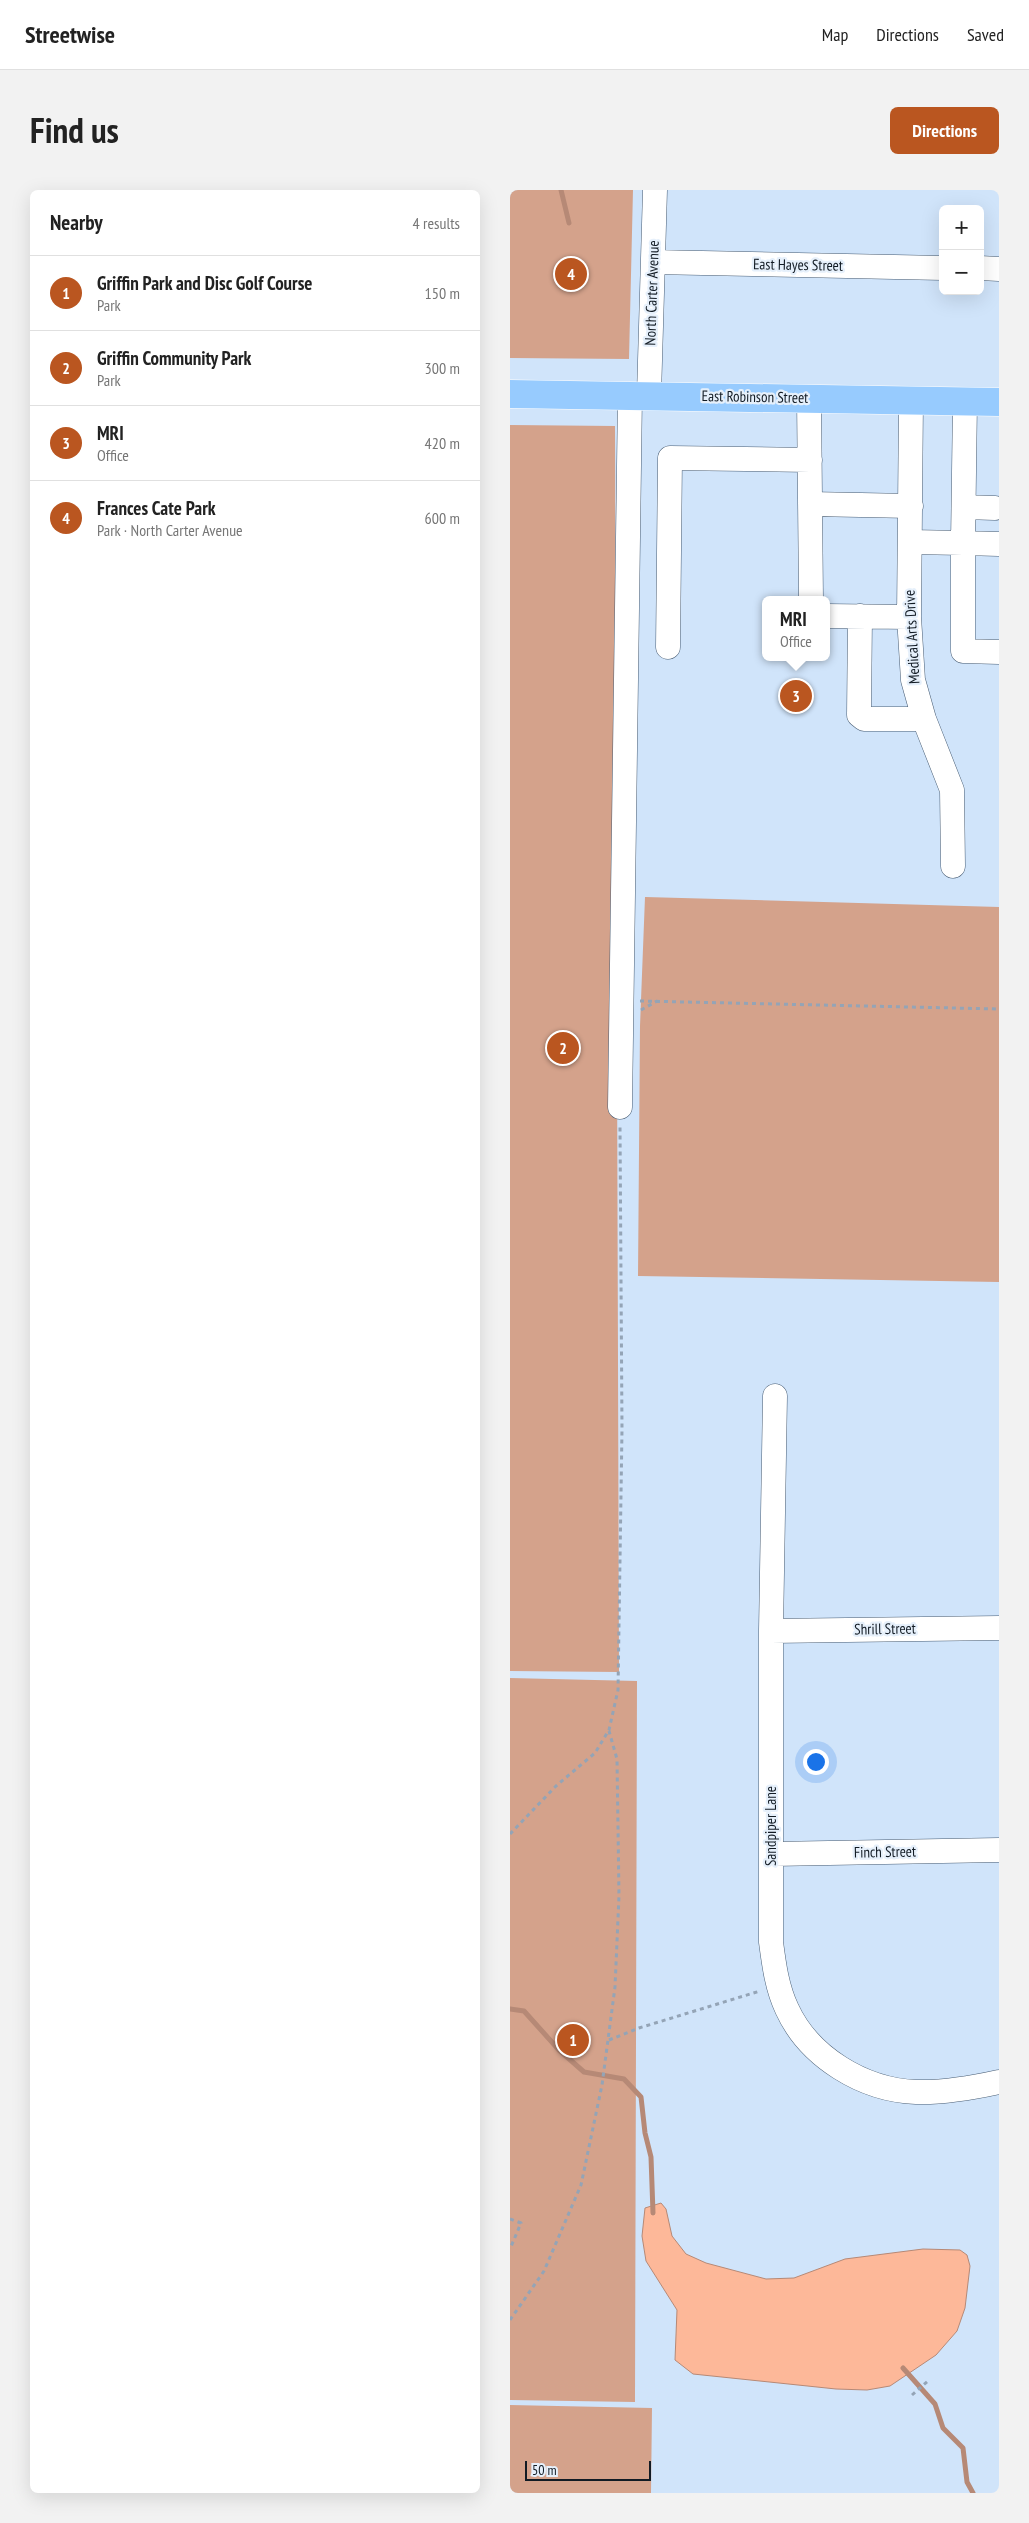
<!DOCTYPE html>
<meta charset="utf-8">
<style>
:root{--surface:#fff;--page:#f2f2f2;--text:#222;--muted:#767676;--line:#e0e0e0;--accent:#ba5620}
body{margin:0;font-family:"PT Sans Narrow",sans-serif;background:var(--page);color:var(--text)}
.controls{position:absolute;right:15px;top:15px;display:grid;overflow:hidden;border-radius:8px;box-shadow:0 5px 20px #0002}
.controls button{width:45px;height:45px;display:grid;place-items:center;padding:0;border:0;border-bottom:1px solid var(--line);background:var(--surface);color:var(--text);font:25px sans-serif}
.scale{position:absolute;left:15px;bottom:12px;width:126px;box-sizing:border-box;padding-left:5px;border:2px solid #121b24;border-top:0;font-size:14px;line-height:18px;white-space:nowrap;color:#121b24;-webkit-text-stroke:4px #e6f0fb;paint-order:stroke}
.you{position:absolute;left:305px;top:1571px;width:18px;height:18px;margin:-12px;border:4px solid #fff;border-radius:50%;background:#1a73e8;box-shadow:0 0 0 8px #1a73e833}
.badge{display:grid;place-items:center;width:32px;height:32px;border-radius:50%;background:var(--accent);color:#fff;font-size:16px;font-weight:700}
.pin{position:absolute;translate:-50% -50%;border:2px solid #fff;box-shadow:0 1px 5px #0006}
.popup{position:absolute;left:252px;top:406px;width:68px;height:65px;box-sizing:border-box;display:grid;place-content:center;border-radius:8px;background:var(--surface);filter:drop-shadow(0 1px 4px #0005);font-size:16px;white-space:nowrap;color:var(--muted)}
.popup b{font-size:19px;color:var(--text)}
.popup::after{content:'';position:absolute;left:50%;top:100%;margin-left:-10px;border:10px solid transparent;border-top-color:var(--surface)}
.list{margin:0;padding:0;list-style:none}
h2{display:flex;justify-content:space-between;align-items:center;height:65px;margin:0;padding:0 20px;font-size:21px}
h2 small{font-size:16px;font-weight:400;color:var(--muted)}
.list li{display:grid;grid-template-columns:32px 1fr auto;gap:15px;align-items:center;box-sizing:border-box;height:75px;padding:0 20px;border-top:1px solid var(--line)}
.list b{display:block;font-size:19px;white-space:nowrap}
.list p{margin:0;font-size:16px;white-space:nowrap;color:var(--muted)}
.list em{font-size:16px;font-style:normal;color:var(--muted)}
.map{position:relative;flex:none;width:489px;height:2303px;overflow:hidden;border-radius:8px}
header{display:flex;align-items:center;gap:30px;box-sizing:border-box;height:70px;padding:0 25px;background:var(--surface);border-bottom:1px solid var(--line)}
header strong{font-size:24px}
nav{display:flex;gap:28px;margin-inline-start:auto;font-size:18px}
.intro{display:flex;align-items:center;justify-content:space-between;box-sizing:border-box;height:120px;padding:0 30px}
h1{margin:0;font-size:35px}
.button{padding:12px 22px;border-radius:8px;background:var(--accent);color:#fff;font-size:18px;font-weight:700}
main{display:flex;gap:30px;padding:0 30px}
aside{flex:1;background:var(--surface);border-radius:8px;box-shadow:0 5px 20px #0002}
.map>svg:first-child{display:block}
.green{fill:#d4a28b}
.water{fill:#fdb899;stroke:#b68976}
.lines{fill:none;stroke-linecap:round;stroke-linejoin:round}
.stream{stroke:#b68976;stroke-width:5}
.minor-casing{stroke:#475c73;stroke-width:25}
.major-casing{stroke:#fff;stroke-width:29}
.path{stroke:#94a4b6;stroke-width:3;stroke-dasharray:4 4;stroke-linecap:butt}
.minor{stroke:#fff;stroke-width:24}
.major{stroke:#97cbfe;stroke-width:28}
.labels{text-anchor:middle;stroke-width:4.5;stroke-linejoin:round;paint-order:stroke}
.street-label{font-size:15px;fill:#121b24;stroke:#e6f0fb}
</style>
<header>
<strong>Streetwise</strong>
<nav><a>Map</a><a>Directions</a><a>Saved</a></nav>
</header>
<div class="intro"><h1>Find us</h1><a class="button">Directions</a></div>
<main>
<aside>
<h2>Nearby<small>4 results</small></h2>
<ul class="list">
<li><span class="badge">1</span><div><b>Griffin Park and Disc Golf Course</b><p>Park</p></div><em>150 m</em></li>
<li><span class="badge">2</span><div><b>Griffin Community Park</b><p>Park</p></div><em>300 m</em></li>
<li><span class="badge">3</span><div><b>MRI</b><p>Office</p></div><em>420 m</em></li>
<li><span class="badge">4</span><div><b>Frances Cate Park</b><p>Park · North Carter Avenue</p></div><em>600 m</em></li>
</ul>
</aside>
<div class="map">
<svg width="489" height="2303" viewBox="0 0 489 2303">
<rect width="100%" height="100%" fill="#d0e4fa"/>
<path class="green" d="M 0,0 L 123,0 L 119,169 L 0,168 Z
M 0,235 L 105,236 L 109,1482 L 0,1481 Z
M 135,707 L 489,717 L 489,1092 L 128,1086 L 130,836 Z
M 0,1488 L 127,1491 L 125,2212 L 0,2210 Z
M 0,2215 L 142,2218 L 141,2303 L 0,2303 Z"/>
<path class="water" d="M 151,2013 L 156,2019 L 162,2046 L 176,2064 L 196,2073 L 256,2089 L 284,2088 L 335,2069 L 413,2059 L 450,2060 L 457,2065 L 460,2076 L 455,2118 L 447,2141 L 426,2165 L 380,2196 L 357,2200 L 326,2199 L 183,2184 L 165,2170 L 167,2120 L 136,2071 L 132,2046 L 135,2018 Z"/>
<g class="lines">
<path class="stream" d="M 51,0 L 59,33
M 0,1819 L 14,1821 L 49,1860 L 74,1882 L 114,1889 L 131,1907 L 135,1943 L 141,1967 L 143,2023
M 393,2178 L 425,2214 L 433,2238 L 453,2258 L 457,2292 L 463,2303"/>
<defs>
<path id="minor" d="M 143,72 L 433,78
M 470,78 L 489,79
M 139,205 L 145,0
M 299,208 L 301,410
M 401,211 L 399,427 L 403,490 L 414,529 L 442,600 L 443,676
M 300,314 L 401,316
M 454,317 L 485,318
M 401,352 L 453,353 L 455,212
M 489,354 L 453,353 L 453,461 L 489,462
M 316,426 L 399,427
M 350,426 L 349,525 L 354,529 L 414,529
M 158,457 L 160,268 L 300,270
M 110,917 L 120,205
M 265,1206 L 261,1441 L 261,1752 C 264,1775 267,1798 277,1819 C 299,1867 353,1900 406,1902 C 434,1903 462,1898 489,1892
M 261,1441 L 489,1438
M 262,1664 L 489,1660"/>
<path id="major" d="M 0,204 L 489,212"/>
</defs>
<use href="#minor" class="minor-casing"/>
<use href="#major" class="major-casing"/>
<path class="path" d="M 130,811 L 489,819
M 131,820 L 147,811
M 0,1644 L 46,1596 L 85,1563 L 99,1540 L 108,1500 L 112,1239 L 110,936
M 99,1850 L 129,1838 L 250,1801
M 0,2029 L 11,2033 L 0,2059
M 0,2130 L 34,2081 L 71,1995 L 92,1895 L 105,1797 L 109,1706 L 107,1569 L 99,1541
M 402,2205 L 419,2190"/>
<use href="#minor" class="minor"/>
<use href="#major" class="major"/>
</g>
<g class="labels">
<g class="street-label">
<text transform="translate(288 75) rotate(1)" y="5">East Hayes Street</text>
<text transform="translate(142 103) rotate(-88)" y="5">North Carter Avenue</text>
<text transform="translate(245 207) rotate(1)" y="5">East Robinson Street</text>
<text transform="translate(402 447) rotate(-93)" y="5">Medical Arts Drive</text>
<text transform="translate(375 1439) rotate(-1)" y="5">Shrill Street</text>
<text transform="translate(261 1636) rotate(-90)" y="5">Sandpiper Lane</text>
<text transform="translate(375 1662) rotate(-1)" y="5">Finch Street</text>
</g>
</g>
</svg>
<div class="controls">
<button>+</button>
<button>−</button>
</div>
<div class="scale">50 m</div>
<div class="you"></div>
<div class="pin badge" style="left:63px;top:1850px">1</div>
<div class="pin badge" style="left:53px;top:858px">2</div>
<div class="pin badge" style="left:286px;top:506px">3</div>
<div class="popup"><b>MRI</b>Office</div>
<div class="pin badge" style="left:61px;top:84px">4</div>
</div>
</main>
